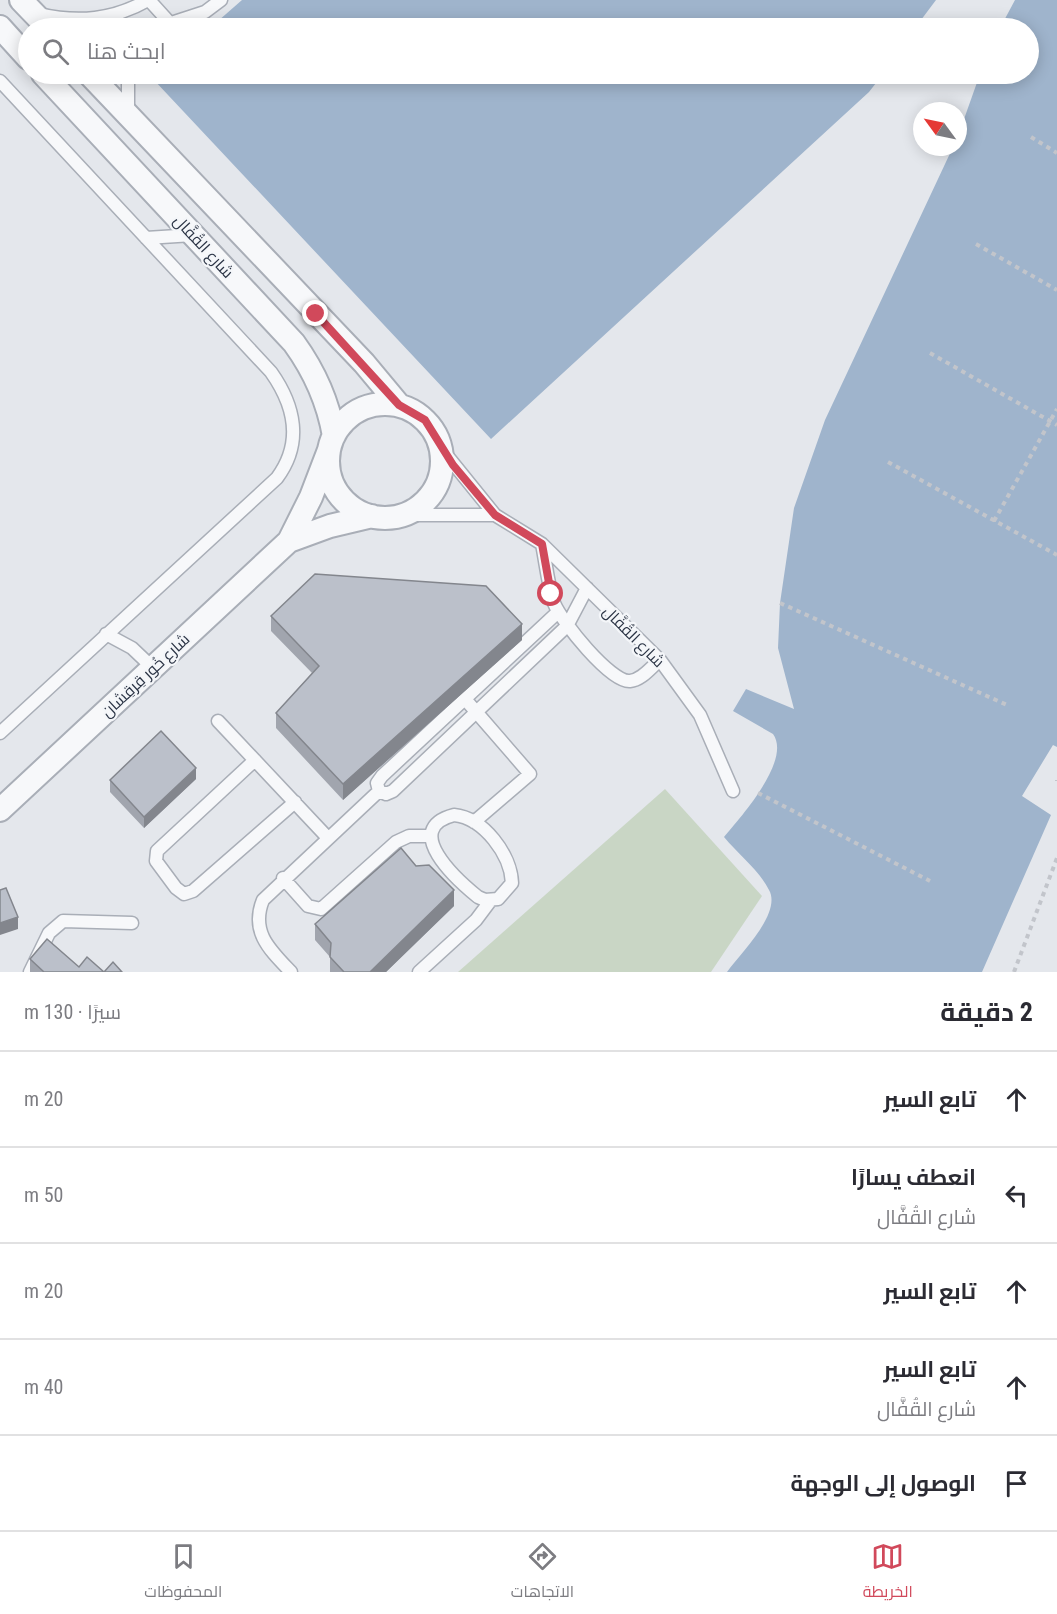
<!DOCTYPE html>
<html lang="ar">
<meta charset="utf-8">
<style>
:root{--surface:#fff;--page:#f2f2f3;--text:#2b2b33;--muted:#7c7c81;--line:#e1e1e2;--accent:#d1495b}
body{margin:0;font-family:"Roboto Condensed",Cairo,sans-serif;background:var(--page);color:var(--text);direction:rtl}
.compass{position:absolute;left:913px;top:102px;width:54px;height:54px;border-radius:50%;background:var(--surface);box-shadow:0 3px 15px #0003;rotate:303deg}
.stop{position:absolute;width:18px;height:18px;margin:-14px;border:4px solid #d1495b;border-radius:50%;background:#fff}
.stop.end{background:#d1495b;border-color:#fff;box-shadow:0 2px 6px #0008}
.list{margin:0;padding:0;list-style:none}
h2{display:flex;justify-content:space-between;align-items:center;height:78px;margin:0;padding:0 24px;font-size:26px}
h2 small{font-size:20px;font-weight:400;color:var(--muted)}
.list li{display:grid;grid-template-columns:39px 1fr auto;gap:18px;align-items:center;box-sizing:border-box;height:96px;padding:0 24px;border-top:2px solid var(--line)}
.list b{display:block;font-size:22px;white-space:nowrap}
.list p{margin:0;font-size:20px;white-space:nowrap;color:var(--muted)}
.list em{font-size:20px;font-style:normal;color:var(--muted)}
.icon{flex:none;width:33px;height:33px;fill:none;stroke:currentColor;stroke-width:2;stroke-linecap:round;stroke-linejoin:round}
.map{position:relative;flex:none;width:1057px;height:972px;overflow:hidden;direction:ltr}
.search{position:absolute;background:var(--surface);box-shadow:0 3px 15px #0003;left:18px;right:18px;top:18px;height:66px;display:flex;align-items:center;gap:15px;box-sizing:border-box;padding:0 21px;border-radius:33px;color:var(--muted);font-size:22px}
.sheet{height:558px;background:var(--surface)}
nav{display:flex;justify-content:space-around;align-items:center;box-sizing:border-box;height:84px;border-top:2px solid var(--line);background:var(--surface);font-size:16px;color:var(--muted)}
nav a{display:grid;justify-items:center;gap:3px}
nav .on{color:var(--accent)}
.map>svg:first-child{display:block}
.green{fill:#c9d6c5}
.water{fill:#9fb4cc}
.lines{fill:none;stroke-linecap:round;stroke-linejoin:round}
.service-casing{stroke:#a9aeb7;stroke-width:15}
.minor-casing{stroke:#a9aeb7;stroke-width:26}
.path{stroke:#c2c5cb;stroke-width:4;stroke-dasharray:4.5 4.5;stroke-linecap:butt}
.service{stroke:#f7f8fa;stroke-width:12}
.minor{stroke:#f7f8fa;stroke-width:22}
.wall{fill:#a1a5ae}
.shaded-wall{fill:#83868d}
.building{fill:#bbc0ca;stroke:#83868d;stroke-width:1.5}
.route{stroke:#d1495b;stroke-width:8}
.labels{text-anchor:middle;stroke-width:4.5;stroke-linejoin:round;paint-order:stroke}
.street-label{font-size:16px;fill:#2b3445;stroke:#f4f6f9}
</style>
<div class="map">
<svg width="1057" height="972" viewBox="0 0 1057 972">
<rect width="100%" height="100%" fill="#e4e7ec"/>
<path class="green" d="M 665,789 L 762,896 L 711,972 L 458,972 Z"/>
<path class="water" d="M 242,0 L 936,0 L 915,28 L 210,28 Z
M 1015,0 L 1057,0 L 1057,747 L 1053,745 L 1022,796 L 1051,815 L 982,972 L 727,972 C 741,953 782,913 769,890 C 759,870 738,854 724,837 C 740,818 792,760 773,734 L 733,711 L 746,689 L 794,709 L 778,648 L 780,603 L 794,508 L 825,420 L 953,147 L 958,147 L 958,136 L 980,74 L 1028,74 L 1028,28 L 1000,28 Z
M 160,74 L 883,74 L 869,92 L 491,439 L 153,79 Z"/>
<g class="lines">
<defs>
<path id="service" d="M 149,0 L 169,22
M 39,14 C 78,23 113,20 148,0
M 156,28 L 205,12 L 221,0
M 128,74 L 128,112
M 0,81 L 271,372 C 295,406 303,443 277,478 L 0,733
M 146,238 L 193,235
M 440,447 L 495,515 L 542,544 L 660,660 L 700,715 L 733,791
M 401,515 L 495,515
M 542,544 C 546,564 548,585 554,603 C 561,621 611,683 630,681 C 642,680 651,667 660,660
M 106,634 L 132,648 L 153,668
M 465,699 L 530,774 L 474,822
M 218,721 L 328,838
M 255,760 L 157,851 L 156,861 L 176,888 L 184,894 L 193,891 L 295,802
M 379,791 L 386,794 L 393,791 L 567,626 L 587,588
M 379,791 L 377,783 L 382,776 L 558,612
M 454,815 C 484,818 511,855 512,883 L 498,899 L 485,900 L 478,897 C 457,880 400,829 454,815 Z
M 283,878 L 308,906 L 321,909 L 396,842 L 409,836 L 431,836
M 30,972 L 49,933 L 63,921 L 132,923
M 291,972 C 270,950 250,932 263,900 L 379,791
M 419,972 L 476,920 L 491,900"/>
<path id="minor" d="M 21,0 L 48,28
M 0,27 L 28,58
M 43,74 L 294,343 C 315,372 328,401 334,436
M 89,74 L 364,363 L 399,405
M328 461a57 57 0 1 1 114 0a57 57 0 1 1-114 0Z
M 289,541 L 330,526 L 372,516
M 0,810 L 289,541 L 311,497 L 329,450"/>
</defs>
<use href="#service" class="service-casing"/>
<use href="#minor" class="minor-casing"/>
<path class="path" d="M 1031,137 L 1057,153
M 976,244 L 1057,290
M 930,353 L 1057,425
M 888,462 L 1057,555
M 994,521 L 1057,409
M 780,603 L 1007,705
M 1057,780 L 1057,781
M 758,793 L 930,881
M 1014,972 L 1057,858"/>
<use href="#service" class="service"/>
<use href="#minor" class="minor"/>
</g>
<path class="wall" d="M 271,616 L 522,640 L 343,800 L 276,728 L 276,713 L 312,673 L 271,631 Z
M 196,779 L 144,828 L 110,792 L 110,780 Z
M 454,906 L 386,972 L 330,972 L 330,957 L 315,940 L 315,924 Z
M 30,959 L 104,972 L 122,972 L 30,972 Z"/>
<path class="shaded-wall" d="M 522,624 L 522,640 L 343,800 L 343,784 Z
M 196,768 L 196,779 L 144,828 L 144,817 Z
M 454,890 L 454,906 L 386,972 L 370,972 Z
M 18,917 L 18,929 L 0,935 L 0,923 Z"/>
<path class="building" d="M 315,574 L 486,586 L 522,624 L 343,784 L 276,713 L 319,666 L 271,616 Z
M 161,731 L 196,768 L 144,817 L 110,780 Z
M 401,848 L 416,866 L 429,865 L 454,890 L 370,972 L 344,972 L 330,957 L 331,943 L 315,924 Z
M 6,888 L 18,917 L 0,923 L 0,890 Z
M 47,939 L 79,967 L 87,957 L 104,972 L 113,962 L 122,972 L 44,972 L 30,959 Z"/>
<g class="lines">
<path class="route" d="M 316,314 L 399,405 L 425,420 L 453,465 L 495,515 L 542,544 L 551,594"/>
</g>
<g class="labels">
<g class="street-label">
<text transform="translate(204 246) rotate(47)" y="6">شارع القُفَّال</text>
<text transform="translate(634 636) rotate(45)" y="6">شارع القُفَّال</text>
<text transform="translate(145 675) rotate(-43)" y="6">شارع خُور قِرقِشان</text>
</g>
</g>
</svg>
<svg class="compass" viewBox="-18 -18 36 36"><path d="M0-13l5 13h-10z" fill="#e53935"/><path d="M0 13l5-13h-10z" fill="#7c7c81"/></svg>
<div class="stop" style="left:551px;top:594px"></div>
<div class="stop end" style="left:316px;top:314px"></div>
<div class="search"><svg class="icon" aria-label="search" viewBox="0 0 24 24"><circle cx="10" cy="10" r="6"/><path d="M15 15l6 6"/></svg>ابحث هنا</div>
</div>
<section class="sheet">
<h2>2 دقيقة<small>سيرًا · 130 m</small></h2>
<ul class="list">
<li><svg class="icon" aria-label="ahead" viewBox="0 0 24 24"><path d="M12 20V5M6 11l6-6 6 6"/></svg><div><b>تابع السير</b></div><em>20 m</em></li>
<li><svg class="icon" aria-label="left" viewBox="0 0 24 24"><path d="M17 20v-9H6M10 6l-5 5 5 5"/></svg><div><b>انعطف يسارًا</b><p>شارع القُفَّال</p></div><em>50 m</em></li>
<li><svg class="icon" aria-label="ahead" viewBox="0 0 24 24"><path d="M12 20V5M6 11l6-6 6 6"/></svg><div><b>تابع السير</b></div><em>20 m</em></li>
<li><svg class="icon" aria-label="ahead" viewBox="0 0 24 24"><path d="M12 20V5M6 11l6-6 6 6"/></svg><div><b>تابع السير</b><p>شارع القُفَّال</p></div><em>40 m</em></li>
<li><svg class="icon" aria-label="arrive" viewBox="0 0 24 24"><path d="M6 21V4h12l-3 4 3 4H6"/></svg><div><b>الوصول إلى الوجهة</b></div></li>
</ul>
</section>
<nav>
<a class="on"><svg class="icon" aria-label="map" viewBox="0 0 24 24"><path d="M3 6l6-2 6 2 6-2v14l-6 2-6-2-6 2zM9 4v14M15 6v14"/></svg>الخريطة</a>
<a><svg class="icon" aria-label="directions" viewBox="0 0 24 24"><path d="M12 3l9 9-9 9-9-9zM9 14v-3h6M13 9l2 2-2 2"/></svg>الاتجاهات</a>
<a><svg class="icon" aria-label="saved" viewBox="0 0 24 24"><path d="M7 4h10v16l-5-4-5 4z"/></svg>المحفوظات</a>
</nav>
